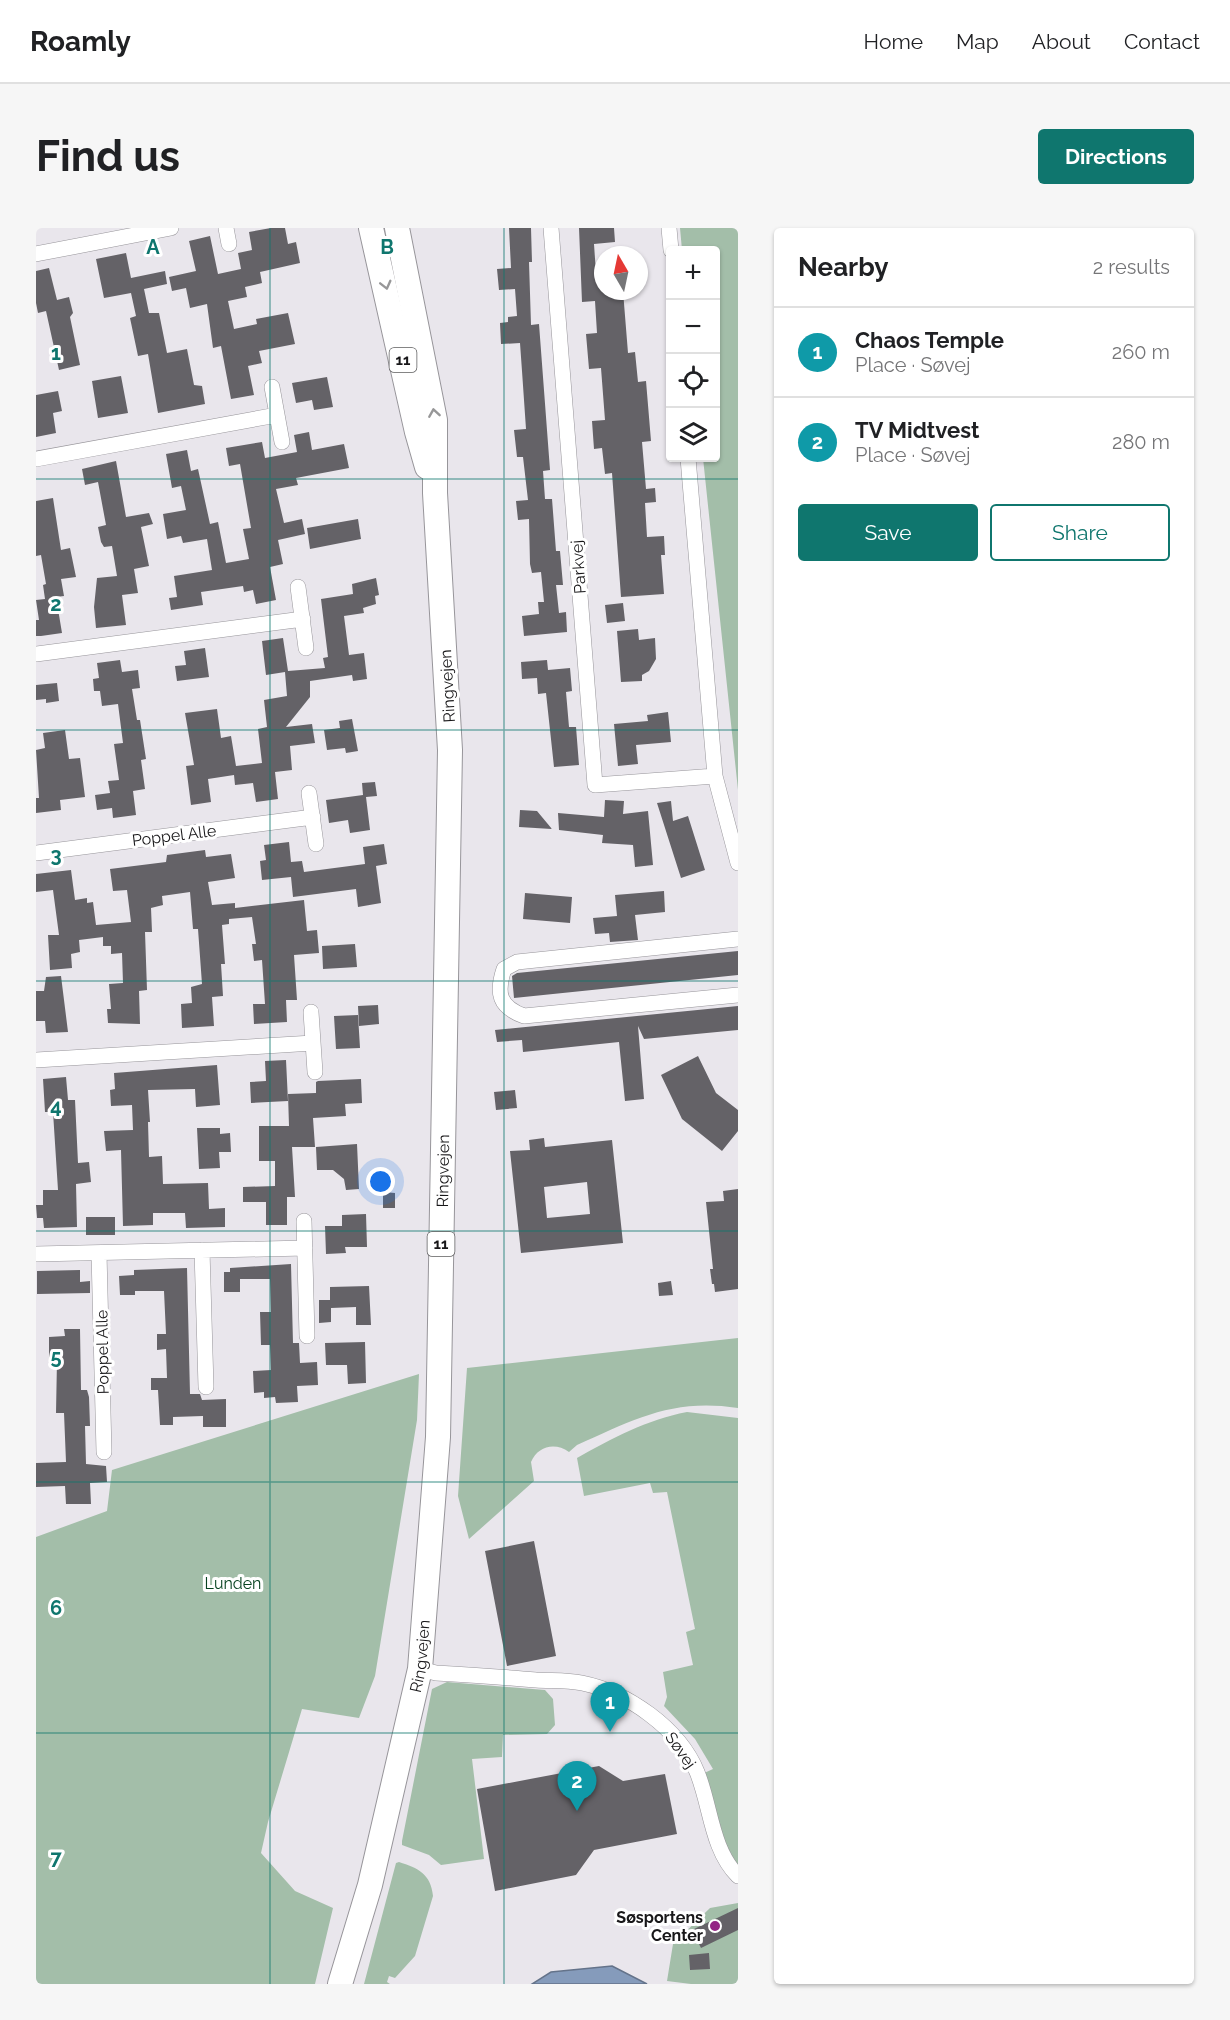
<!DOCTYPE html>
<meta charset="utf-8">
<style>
:root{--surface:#fff;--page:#f6f6f6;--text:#202124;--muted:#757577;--line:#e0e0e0;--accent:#0f766e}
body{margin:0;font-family:Raleway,sans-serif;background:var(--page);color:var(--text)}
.controls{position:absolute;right:18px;top:18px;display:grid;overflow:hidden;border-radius:6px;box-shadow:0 2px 4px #0004}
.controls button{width:54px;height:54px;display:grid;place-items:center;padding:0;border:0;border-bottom:2px solid var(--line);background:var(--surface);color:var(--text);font:30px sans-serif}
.compass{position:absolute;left:558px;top:18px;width:54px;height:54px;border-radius:50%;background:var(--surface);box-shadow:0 2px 4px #0004;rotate:351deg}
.you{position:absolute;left:345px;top:954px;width:21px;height:21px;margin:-15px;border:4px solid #fff;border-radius:50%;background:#1a73e8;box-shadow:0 0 0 9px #1a73e833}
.badge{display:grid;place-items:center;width:39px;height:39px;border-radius:50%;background:var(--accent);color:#fff;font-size:20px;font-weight:700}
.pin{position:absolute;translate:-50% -50px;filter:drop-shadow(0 2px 3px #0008)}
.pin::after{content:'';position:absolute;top:32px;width:21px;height:18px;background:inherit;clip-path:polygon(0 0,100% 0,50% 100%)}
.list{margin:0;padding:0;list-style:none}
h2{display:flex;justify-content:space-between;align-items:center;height:78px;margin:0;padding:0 24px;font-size:26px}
h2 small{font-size:20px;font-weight:400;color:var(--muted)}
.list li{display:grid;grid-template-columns:39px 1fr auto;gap:18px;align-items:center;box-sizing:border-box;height:90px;padding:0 24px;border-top:2px solid var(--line)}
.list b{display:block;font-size:22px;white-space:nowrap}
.list p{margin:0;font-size:20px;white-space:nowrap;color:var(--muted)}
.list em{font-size:20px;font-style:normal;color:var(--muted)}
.actions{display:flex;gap:12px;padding:18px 24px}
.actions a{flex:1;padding:14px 0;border:2px solid var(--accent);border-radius:6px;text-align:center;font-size:21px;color:var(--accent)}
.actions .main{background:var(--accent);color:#fff}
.icon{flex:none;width:33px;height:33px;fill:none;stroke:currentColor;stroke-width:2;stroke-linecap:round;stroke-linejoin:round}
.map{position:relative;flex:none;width:702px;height:1756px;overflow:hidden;border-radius:6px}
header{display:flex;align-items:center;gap:36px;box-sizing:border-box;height:84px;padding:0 30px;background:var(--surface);border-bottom:2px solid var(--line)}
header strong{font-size:28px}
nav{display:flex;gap:33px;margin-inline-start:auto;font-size:21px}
.intro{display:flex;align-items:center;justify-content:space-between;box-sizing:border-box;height:144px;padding:0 36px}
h1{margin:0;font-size:42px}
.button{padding:15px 27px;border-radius:6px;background:var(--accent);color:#fff;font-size:21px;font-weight:700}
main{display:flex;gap:36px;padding:0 36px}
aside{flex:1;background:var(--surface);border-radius:6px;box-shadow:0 2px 4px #0004}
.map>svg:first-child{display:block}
.green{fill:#a3bea9}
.water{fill:#859bbb;stroke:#64738a;stroke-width:1.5}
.building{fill:#646267;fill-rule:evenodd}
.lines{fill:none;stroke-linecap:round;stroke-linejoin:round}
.minor-casing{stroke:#97959a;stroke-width:16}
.primary-casing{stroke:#97959a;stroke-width:26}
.minor{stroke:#fff;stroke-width:15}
.primary{stroke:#fff;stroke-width:24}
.oneway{stroke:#979798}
.grid{fill:none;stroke:#0f766e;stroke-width:1.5;stroke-opacity:0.55}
.poi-dot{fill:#932484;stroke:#fff;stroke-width:2}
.labels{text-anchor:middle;stroke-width:6;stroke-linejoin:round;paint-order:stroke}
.shield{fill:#fff;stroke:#5d5d5e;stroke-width:1.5}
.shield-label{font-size:15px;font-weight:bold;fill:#181719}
.street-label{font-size:16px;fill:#181719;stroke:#fff}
.park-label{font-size:16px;fill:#06421f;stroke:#fff}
.poi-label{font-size:16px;font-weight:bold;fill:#181719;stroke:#fff;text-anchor:end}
.grid-label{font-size:20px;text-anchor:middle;font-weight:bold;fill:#0f766e;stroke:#fff;stroke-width:6;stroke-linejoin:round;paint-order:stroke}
</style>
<header>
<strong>Roamly</strong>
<nav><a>Home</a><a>Map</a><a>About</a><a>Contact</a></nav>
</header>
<div class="intro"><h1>Find us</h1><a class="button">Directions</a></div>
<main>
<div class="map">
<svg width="702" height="1756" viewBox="0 0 702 1756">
<rect width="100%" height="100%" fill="#e9e6ec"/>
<path class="green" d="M 644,0 L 702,0 L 702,562 L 667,230 L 680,230 L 680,22 L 646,22 Z
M 702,1110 L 702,1180 C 637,1170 599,1191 541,1217 L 533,1224 C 519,1214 502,1218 495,1234 L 498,1253 L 433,1311 L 422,1268 L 431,1140 Z
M 383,1146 L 381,1192 L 339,1448 L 323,1490 L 266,1481 L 232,1594 L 225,1625 L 259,1663 L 297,1680 L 279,1756 L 0,1756 L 0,1309 L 71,1283 L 76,1242 Z
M 651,1184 L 702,1190 L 702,1639 L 692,1625 L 666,1546 L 677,1541 L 659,1511 L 628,1478 L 631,1469 L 627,1444 L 657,1437 L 650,1404 L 659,1401 L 631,1264 L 617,1265 L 614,1255 L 548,1268 L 541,1230 C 577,1210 610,1192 651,1184 Z
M 411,1454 L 509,1462 L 517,1471 L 519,1497 L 511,1506 L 467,1507 L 466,1529 L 436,1531 L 448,1631 L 405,1637 L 393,1627 L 366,1617 L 366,1613 L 396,1461 Z
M 363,1634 C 382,1640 395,1646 397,1668 L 379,1728 L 359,1750 L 353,1748 L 351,1754 L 354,1756 L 328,1756 L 360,1635 Z
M 702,1675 L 702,1756 L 655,1756 L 631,1753 L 637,1716 L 674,1680 Z"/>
<path class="water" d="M 576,1738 L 611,1756 L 496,1756 L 515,1744 Z"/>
<path class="building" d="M 235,0 L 249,0 L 252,16 L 260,14 L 264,35 L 224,44 L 226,55 L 209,59 L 211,69 L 192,73 L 198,101 L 221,96 L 220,91 L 252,85 L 259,116 L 223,123 L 226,135 L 212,138 L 218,167 L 195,171 L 185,118 L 177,120 L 171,76 L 154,80 L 150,60 L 136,63 L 133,49 L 160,43 L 153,13 L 174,8 L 182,46 L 205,41 L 202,25 L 216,22 L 213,4 Z
M 473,0 L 495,0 L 496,34 L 493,34 L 495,97 L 503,96 L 514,242 L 507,243 L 509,271 L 516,271 L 520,323 L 524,323 L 527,357 L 520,357 L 523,385 L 530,384 L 531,404 L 488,408 L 486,388 L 503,386 L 502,374 L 508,374 L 505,344 L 496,345 L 494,336 L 493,291 L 482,292 L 480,273 L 492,272 L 487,229 L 481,229 L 478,202 L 490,201 L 486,143 L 484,115 L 465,116 L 464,95 L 472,94 L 472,89 L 481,88 L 479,61 L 463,62 L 461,41 L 475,40 Z
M 543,0 L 578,0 L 579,14 L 558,16 L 560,45 L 567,45 L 567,63 L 587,63 L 592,125 L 599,124 L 602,154 L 610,153 L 615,213 L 606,214 L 610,261 L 619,260 L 620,274 L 609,275 L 611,309 L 628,308 L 629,327 L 625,327 L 628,366 L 585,369 L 576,245 L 569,246 L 566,220 L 558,221 L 556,193 L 569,192 L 565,140 L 553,141 L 550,106 L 561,105 L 559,73 L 546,74 Z
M 90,25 L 95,50 L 129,43 L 131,56 L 108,61 L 113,85 L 123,85 L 131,125 L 151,121 L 158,157 L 166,158 L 169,176 L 122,185 L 112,126 L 102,128 L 94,90 L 100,88 L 95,65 L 68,70 L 60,31 Z
M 13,40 L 21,72 L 33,69 L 37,85 L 34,89 L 44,137 L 23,142 L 10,83 L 2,85 L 0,75 L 0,43 Z
M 85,148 L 92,185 L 62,190 L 56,153 Z
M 291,149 L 297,179 L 278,182 L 276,172 L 260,175 L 256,155 Z
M 22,163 L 26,183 L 17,185 L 20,205 L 0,209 L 0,167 Z
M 273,204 L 276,222 L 308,216 L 313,240 L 260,250 L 262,257 L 240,261 L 248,295 L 266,291 L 269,306 L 242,312 L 247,336 L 234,339 L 240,372 L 220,376 L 217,362 L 208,364 L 207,358 L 165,364 L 167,377 L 135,382 L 133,370 L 141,369 L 138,348 L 176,342 L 171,311 L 147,315 L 145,308 L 131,311 L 127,286 L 150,282 L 145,258 L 136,260 L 130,226 L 151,222 L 155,243 L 162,241 L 174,296 L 182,294 L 190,335 L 213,331 L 207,301 L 215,300 L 204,236 L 193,238 L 190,220 L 226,214 L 229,230 L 261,224 L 258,207 Z
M 80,233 L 90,289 L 113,285 L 117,296 L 105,299 L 113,338 L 98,341 L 102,365 L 86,367 L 90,397 L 60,400 L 58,379 L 61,350 L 81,348 L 76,318 L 68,319 L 65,314 L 62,299 L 70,297 L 62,254 L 49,257 L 46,241 Z
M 17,270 L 25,322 L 34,320 L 40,349 L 25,351 L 28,368 L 20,369 L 26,405 L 5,408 L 0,408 L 0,392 L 3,392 L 0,372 L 9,371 L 7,357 L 10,356 L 5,327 L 0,328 L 0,273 Z
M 322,291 L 325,311 L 274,321 L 271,300 Z
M 340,350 L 343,367 L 339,368 L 340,376 L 327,380 L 328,385 L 308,388 L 313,427 L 328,425 L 331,451 L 317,453 L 316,447 L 274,453 L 274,469 L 250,499 L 276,496 L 279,515 L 254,518 L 256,542 L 239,544 L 242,571 L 220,574 L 217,555 L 199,557 L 198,547 L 172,551 L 175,574 L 155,577 L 150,538 L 158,537 L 149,485 L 181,481 L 185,510 L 195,508 L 200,538 L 226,535 L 222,501 L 231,499 L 228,472 L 251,468 L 249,444 L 230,447 L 226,413 L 247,410 L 252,443 L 289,440 L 287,430 L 292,429 L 285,371 L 317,366 L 316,356 Z
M 587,375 L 589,393 L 571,395 L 569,377 Z
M 602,401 L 603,412 L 619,410 L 620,431 L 613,443 L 606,447 L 606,453 L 585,454 L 581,403 Z
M 169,420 L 173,449 L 141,453 L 139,438 L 150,437 L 148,423 Z
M 84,432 L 86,444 L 102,442 L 104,460 L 96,461 L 101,492 L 104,492 L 110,531 L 105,532 L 109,561 L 97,563 L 100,587 L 77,590 L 76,580 L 61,582 L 59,567 L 74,565 L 72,553 L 83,552 L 78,516 L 87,515 L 82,476 L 66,478 L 64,463 L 58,463 L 57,451 L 63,450 L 61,435 Z
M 511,432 L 512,442 L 534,440 L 536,463 L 530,464 L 533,499 L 540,499 L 543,537 L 518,539 L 510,465 L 502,466 L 501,450 L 486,451 L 485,434 Z
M 21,455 L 23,473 L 10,475 L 10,471 L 0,472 L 0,457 Z
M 632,484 L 635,514 L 600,517 L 602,536 L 582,538 L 578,496 L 612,493 L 611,487 Z
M 316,491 L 322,523 L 310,525 L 309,520 L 291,522 L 288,502 L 304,500 L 303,493 Z
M 29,502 L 33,531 L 44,530 L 49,569 L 24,572 L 25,582 L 0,585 L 0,570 L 3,570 L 0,522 L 9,520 L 7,505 Z
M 339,554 L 341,568 L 330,569 L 334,602 L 314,605 L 312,592 L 293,595 L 290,572 L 327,567 L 326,555 Z
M 569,572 L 588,573 L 587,586 L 612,583 L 617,637 L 599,639 L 597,617 L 566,615 L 567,607 L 523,602 L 522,585 L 568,589 Z
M 635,573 L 637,593 L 652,588 L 669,642 L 645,650 L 621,575 Z
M 484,582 L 501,583 L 516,601 L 483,599 Z
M 253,614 L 255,634 L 266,633 L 268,644 L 329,636 L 327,619 L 348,616 L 351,636 L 340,638 L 345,675 L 322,679 L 320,661 L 257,669 L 255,649 L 226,652 L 224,633 L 230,632 L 228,617 Z
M 169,622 L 170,629 L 195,626 L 199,650 L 172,654 L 176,677 L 199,675 L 199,680 L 268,672 L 271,703 L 281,702 L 283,725 L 258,727 L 261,772 L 250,772 L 251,794 L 218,796 L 217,776 L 229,776 L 226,732 L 218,733 L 216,716 L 220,716 L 216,689 L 193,691 L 193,696 L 186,697 L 189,736 L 185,736 L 187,768 L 176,769 L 178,798 L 146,800 L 145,776 L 156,775 L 155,759 L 166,756 L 162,701 L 157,701 L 154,664 L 126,668 L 127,677 L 115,680 L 116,704 L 109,704 L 111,762 L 103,763 L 104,796 L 72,795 L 71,781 L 75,781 L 73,756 L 87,755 L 86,725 L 75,726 L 75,718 L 67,718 L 67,709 L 43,712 L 44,724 L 35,726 L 36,740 L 14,742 L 12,707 L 23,707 L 17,662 L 0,664 L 0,646 L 35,642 L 39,672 L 51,670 L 51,675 L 57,674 L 60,697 L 95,694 L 91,662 L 77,663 L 74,641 L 130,634 L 131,627 Z
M 628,663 L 629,684 L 599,687 L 602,712 L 574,714 L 573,705 L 559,706 L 557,690 L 581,688 L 579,667 Z
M 489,665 L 536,669 L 534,695 L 487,691 Z
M 319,716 L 321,739 L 287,741 L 286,718 Z
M 702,723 L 702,747 L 478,770 L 476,748 L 481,745 Z
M 25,748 L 32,804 L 10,805 L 9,793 L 0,793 L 0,763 L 8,763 L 10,749 Z
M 342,777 L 343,796 L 323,798 L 322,778 Z
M 702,778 L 702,802 L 608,811 L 602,798 L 608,871 L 589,873 L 583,814 L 487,824 L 486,812 L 461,814 L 459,802 Z
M 322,787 L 324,820 L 300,821 L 298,788 Z
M 662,828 L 680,865 L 702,882 L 702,903 L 686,923 L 646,891 L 625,847 Z
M 250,832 L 252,873 L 215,875 L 214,854 L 230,853 L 229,833 Z
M 181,837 L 184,877 L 160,879 L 159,861 L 112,862 L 114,894 L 112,894 L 113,929 L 126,928 L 127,956 L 172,955 L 173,981 L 189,980 L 189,999 L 150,1000 L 149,985 L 117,985 L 117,997 L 87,998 L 85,922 L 70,923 L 68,903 L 97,902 L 96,877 L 75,878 L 74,862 L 79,861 L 78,845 Z
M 30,849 L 32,872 L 39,872 L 42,935 L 53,934 L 55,954 L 40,956 L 41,999 L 8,1000 L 7,990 L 1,990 L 0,977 L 7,977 L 7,962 L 22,962 L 17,884 L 9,884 L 7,851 Z
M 325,851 L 326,875 L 309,876 L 310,888 L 277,890 L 279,919 L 256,919 L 259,969 L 251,969 L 251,997 L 230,997 L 230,974 L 207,974 L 207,959 L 239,958 L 239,933 L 223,933 L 223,898 L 253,898 L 252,866 L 280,865 L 280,854 L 282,853 Z
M 479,862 L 481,880 L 460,882 L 458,864 Z
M 161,900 L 184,900 L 184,906 L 194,905 L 195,924 L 183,924 L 184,940 L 163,941 Z
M 508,910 L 509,919 L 576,912 L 587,1015 L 485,1025 L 474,923 L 494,922 L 493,912 ZM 551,954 L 554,986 L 511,990 L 508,959 Z
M 321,916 L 323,961 L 310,962 L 308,951 L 297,942 L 281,942 L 280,919 Z
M 702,961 L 702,1061 L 679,1064 L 678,1056 L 676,1056 L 674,1041 L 677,1041 L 670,974 L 688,973 L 687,963 Z
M 347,964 L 359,965 L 359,980 L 347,980 Z
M 330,986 L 331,1019 L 309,1019 L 310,1025 L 290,1026 L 289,998 L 306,998 L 306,987 Z
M 50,989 L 79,989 L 79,1007 L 50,1007 Z
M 255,1036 L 257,1115 L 263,1115 L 264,1135 L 281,1134 L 282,1157 L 261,1158 L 262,1174 L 240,1175 L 239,1169 L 228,1170 L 228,1164 L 218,1165 L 217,1143 L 235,1142 L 234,1117 L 225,1117 L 224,1084 L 235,1084 L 234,1051 L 204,1051 L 204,1064 L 188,1064 L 188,1044 L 194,1044 L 194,1040 Z
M 151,1040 L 154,1166 L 164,1166 L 166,1172 L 190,1171 L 190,1199 L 167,1199 L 167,1188 L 137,1189 L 137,1197 L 124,1197 L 122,1162 L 115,1162 L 115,1150 L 131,1150 L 130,1121 L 121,1122 L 121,1106 L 130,1106 L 128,1063 L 99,1063 L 99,1067 L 84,1067 L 83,1048 L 98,1047 L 98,1042 Z
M 44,1042 L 44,1054 L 54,1053 L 54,1065 L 1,1066 L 1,1043 Z
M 635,1053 L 637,1067 L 623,1068 L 622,1055 Z
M 333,1058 L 335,1097 L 320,1097 L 320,1079 L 295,1080 L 295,1094 L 283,1095 L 283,1072 L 294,1072 L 294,1059 Z
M 28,1101 L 44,1101 L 45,1162 L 51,1162 L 53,1169 L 54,1198 L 49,1198 L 50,1236 L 70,1238 L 71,1254 L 54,1255 L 55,1276 L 30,1276 L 29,1258 L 0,1259 L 0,1235 L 30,1234 L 28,1185 L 20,1185 L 21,1132 L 13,1132 L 13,1109 L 29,1108 Z
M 329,1114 L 330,1155 L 312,1156 L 311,1137 L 290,1137 L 289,1115 Z
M 498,1313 L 520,1428 L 471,1438 L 449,1323 Z
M 563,1538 L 587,1553 L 629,1546 L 641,1606 L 558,1622 L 540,1647 L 459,1663 L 441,1561 Z
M 702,1680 L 702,1702 L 665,1720 L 656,1702 Z
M 673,1725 L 674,1741 L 654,1742 L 653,1727 Z"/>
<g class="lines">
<defs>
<path id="minor" d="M 190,0 L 193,16
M 515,0 L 559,557 L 679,548
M 633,0 L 635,22
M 0,26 L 135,0
M 236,159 L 246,214
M 652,230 L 679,548 L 702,635
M 0,231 L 241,187
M 262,359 L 270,420
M 0,426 L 267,391
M 273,565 L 280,616
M 0,625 L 277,589
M 702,711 L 481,734 L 468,741 C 460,765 463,779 488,788 L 702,767
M 275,784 L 279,844
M 0,832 L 277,815
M 268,993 L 271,1108
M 166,1022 L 170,1159
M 63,1025 L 68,1224
M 0,1026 L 269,1020
M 384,1441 L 400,1445 C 434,1447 467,1449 500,1452 C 515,1453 531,1452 546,1455 C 591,1464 643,1500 661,1544 C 675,1578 675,1621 702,1648"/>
<g id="primary">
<path d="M 335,0 L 381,204 L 391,239"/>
<path id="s1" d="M 304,1756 L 334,1657 L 384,1441 L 402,1209 L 414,522 L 399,265 L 399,192 L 361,0"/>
</g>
</defs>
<use href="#minor" class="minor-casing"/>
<use href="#primary" class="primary-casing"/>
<use href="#minor" class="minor"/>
<use href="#primary" class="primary"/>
</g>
<defs><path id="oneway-chevron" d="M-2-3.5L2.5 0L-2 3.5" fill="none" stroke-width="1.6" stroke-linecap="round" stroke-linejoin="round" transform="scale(1.5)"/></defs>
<g class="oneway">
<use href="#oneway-chevron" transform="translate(350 57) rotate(76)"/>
<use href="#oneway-chevron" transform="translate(398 185) rotate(-99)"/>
</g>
<path class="grid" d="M 234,0 L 234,1756M 468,0 L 468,1756M 0,251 L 702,251M 0,502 L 702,502M 0,753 L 702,753M 0,1003 L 702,1003M 0,1254 L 702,1254M 0,1505 L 702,1505"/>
<circle class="poi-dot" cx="679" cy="1698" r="6"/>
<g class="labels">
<g class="shield">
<rect x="353.5" y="120" width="27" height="24" rx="4.5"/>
<rect x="391.5" y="1004" width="27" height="24" rx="4.5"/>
</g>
<g class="shield-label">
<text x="367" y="137">11</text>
<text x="405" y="1021">11</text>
</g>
<g class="street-label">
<text transform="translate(542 339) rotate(-94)" y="6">Parkvej</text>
<text transform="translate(411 458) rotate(-93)" y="6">Ringvejen</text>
<text transform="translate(138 607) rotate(-7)" y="6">Poppel Alle</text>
<text dy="6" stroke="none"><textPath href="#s1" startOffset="824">Ringvejen</textPath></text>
<text transform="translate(66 1124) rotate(-91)" y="6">Poppel Alle</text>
<text dy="6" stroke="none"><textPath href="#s1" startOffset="338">Ringvejen</textPath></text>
<text transform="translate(645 1522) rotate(55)" y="6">Søvej</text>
</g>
<g class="park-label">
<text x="197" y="1361">Lunden</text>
</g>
<g class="poi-label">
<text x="667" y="1695">Søsportens<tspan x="667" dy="18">Center</tspan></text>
</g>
</g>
<g class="grid-label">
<text x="117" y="26">A</text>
<text x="351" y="26">B</text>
<text x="20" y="132">1</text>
<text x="20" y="383">2</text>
<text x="20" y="634">3</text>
<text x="20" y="885">4</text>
<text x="20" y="1136">5</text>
<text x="20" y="1387">6</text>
<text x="20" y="1637">7</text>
</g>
</svg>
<div class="controls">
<button>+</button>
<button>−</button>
<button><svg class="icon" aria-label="locate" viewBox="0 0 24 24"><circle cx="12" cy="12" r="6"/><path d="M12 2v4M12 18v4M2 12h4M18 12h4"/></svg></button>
<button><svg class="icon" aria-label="layers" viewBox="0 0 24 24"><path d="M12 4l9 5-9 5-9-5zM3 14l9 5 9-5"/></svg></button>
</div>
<svg class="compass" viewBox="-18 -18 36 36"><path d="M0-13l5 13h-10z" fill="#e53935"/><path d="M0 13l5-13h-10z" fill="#757577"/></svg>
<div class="you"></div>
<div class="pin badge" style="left:574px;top:1504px;background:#0f9aa8">1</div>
<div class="pin badge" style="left:541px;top:1583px;background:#0f9aa8">2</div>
</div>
<aside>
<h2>Nearby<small>2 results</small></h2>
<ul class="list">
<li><span class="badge" style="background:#0f9aa8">1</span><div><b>Chaos Temple</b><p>Place · Søvej</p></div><em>260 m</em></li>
<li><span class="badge" style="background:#0f9aa8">2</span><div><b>TV Midtvest</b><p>Place · Søvej</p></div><em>280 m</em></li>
</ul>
<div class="actions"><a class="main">Save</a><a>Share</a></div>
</aside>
</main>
